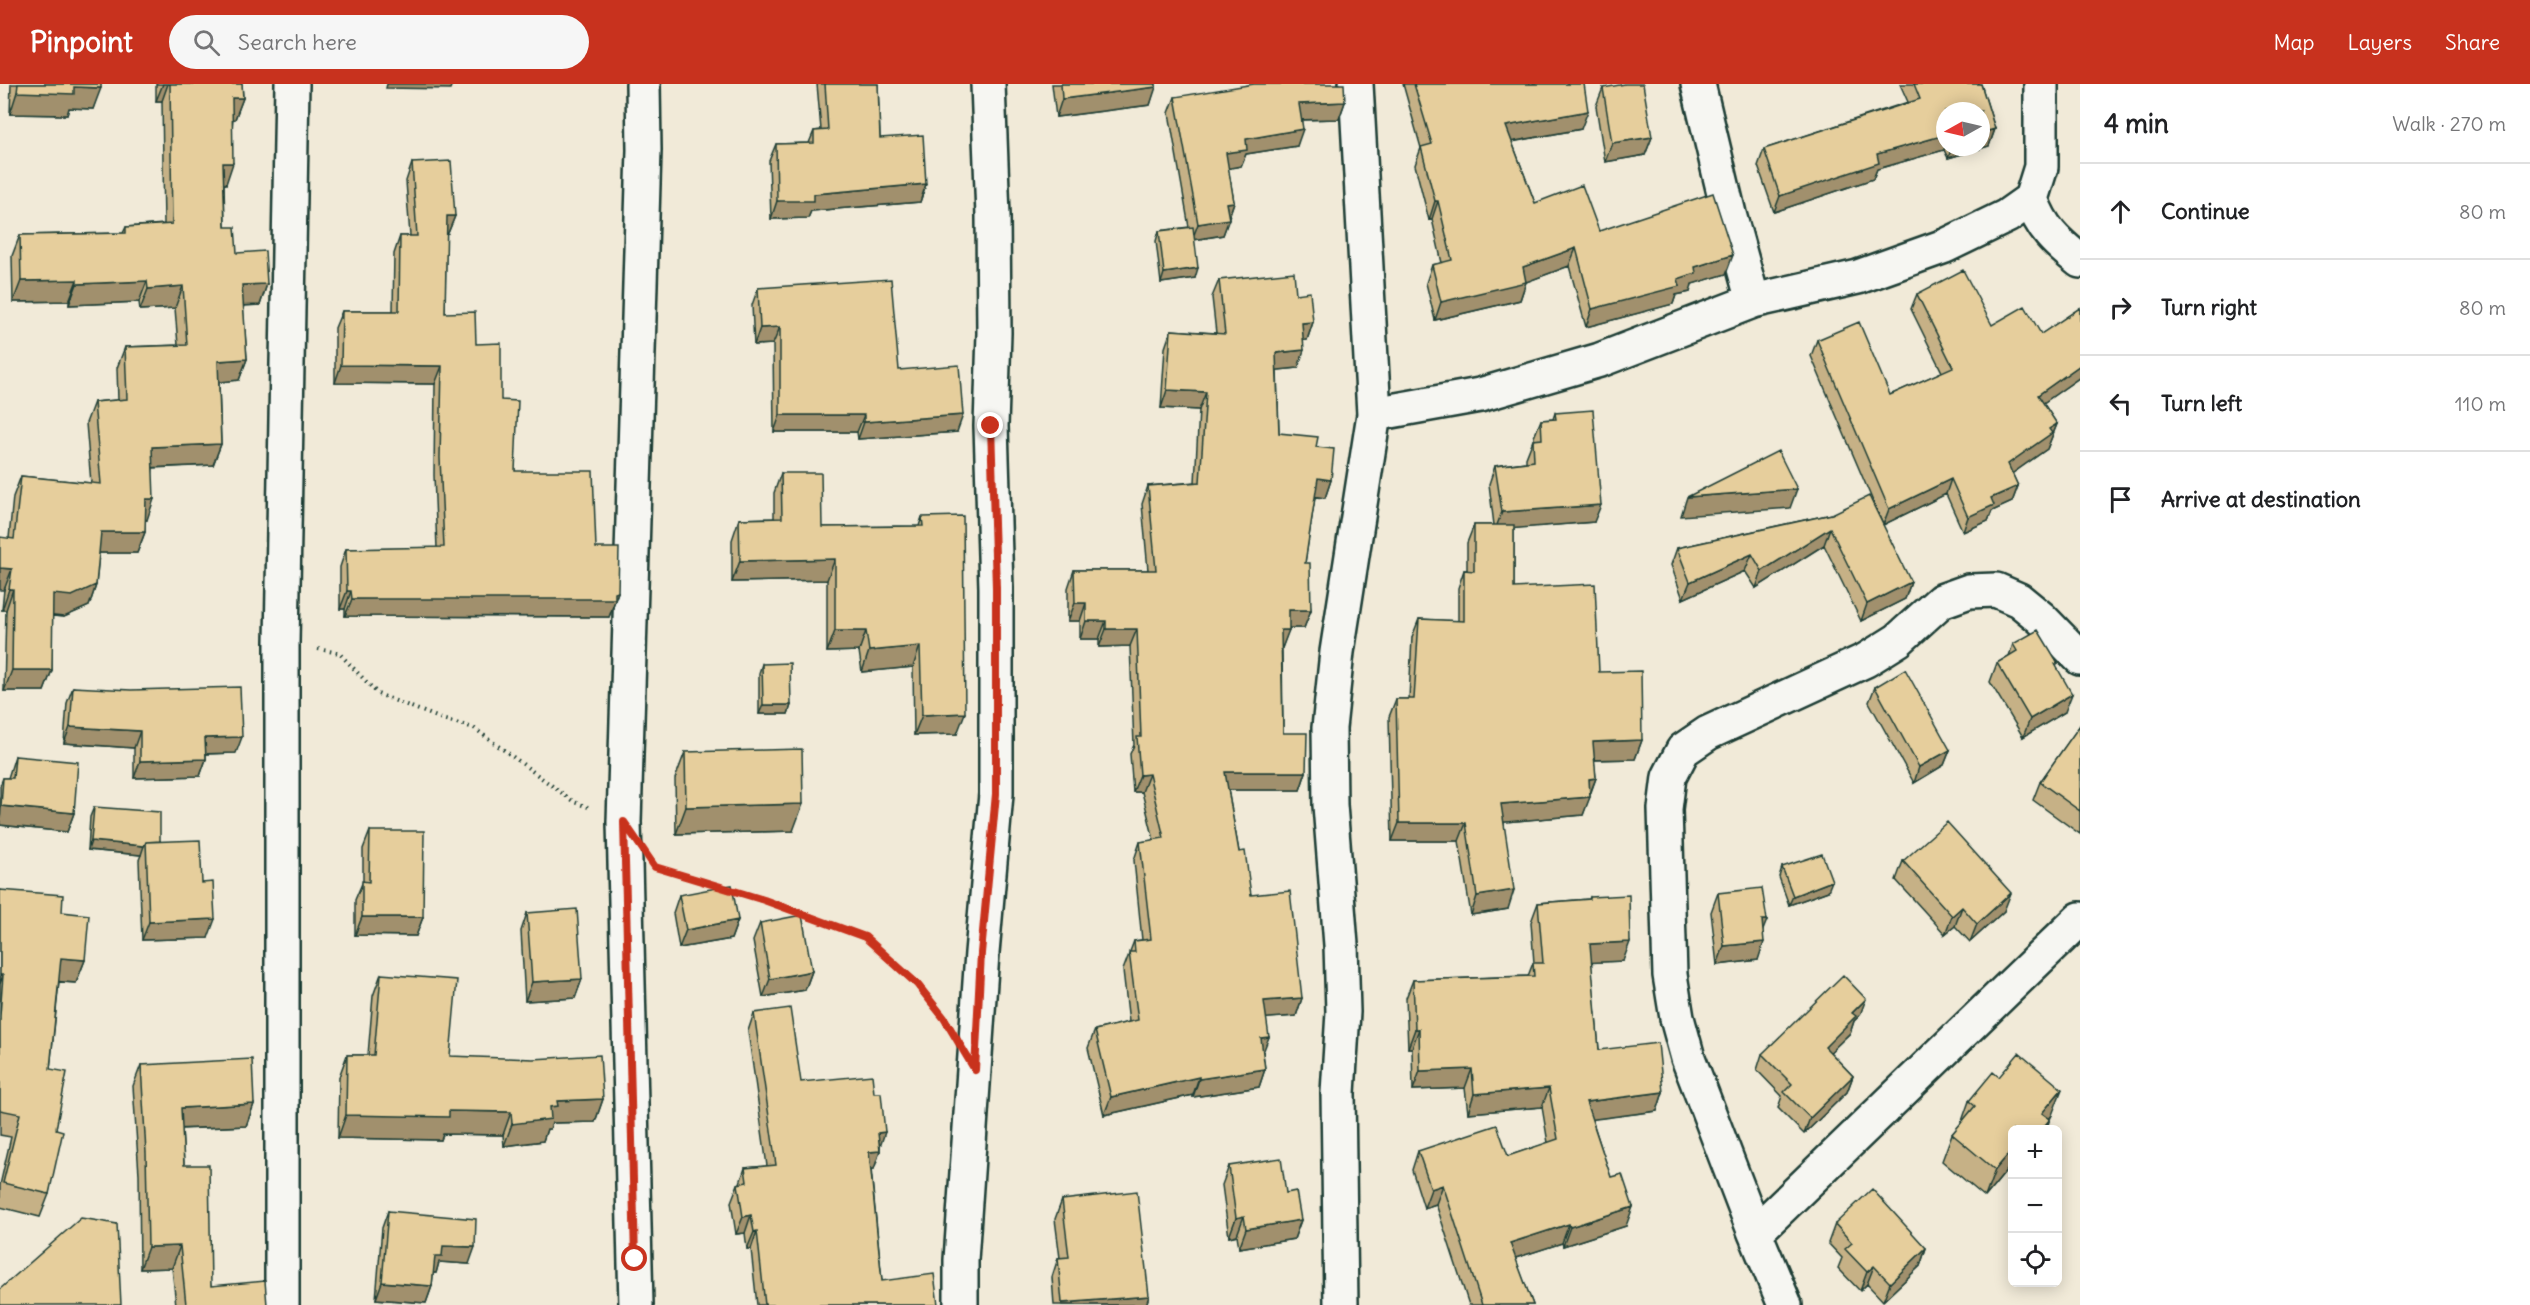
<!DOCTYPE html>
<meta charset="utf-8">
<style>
:root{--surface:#fff;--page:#f6f6f6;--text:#202124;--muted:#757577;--line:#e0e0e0;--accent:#c8321e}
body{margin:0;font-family:Delius,sans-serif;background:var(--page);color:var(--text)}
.controls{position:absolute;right:18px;bottom:18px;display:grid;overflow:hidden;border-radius:9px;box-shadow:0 3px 15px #0003}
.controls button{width:54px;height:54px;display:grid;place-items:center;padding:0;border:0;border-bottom:2px solid var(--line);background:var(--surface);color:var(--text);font:30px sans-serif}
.compass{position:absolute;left:1936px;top:18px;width:54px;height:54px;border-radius:50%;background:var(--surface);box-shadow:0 3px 15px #0003;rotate:262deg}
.stop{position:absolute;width:18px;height:18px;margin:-14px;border:4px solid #c8321e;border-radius:50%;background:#fff}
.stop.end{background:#c8321e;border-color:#fff;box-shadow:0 2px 6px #0008}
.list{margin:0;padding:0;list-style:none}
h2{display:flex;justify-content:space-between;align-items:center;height:78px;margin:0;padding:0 24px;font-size:26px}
h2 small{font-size:20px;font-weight:400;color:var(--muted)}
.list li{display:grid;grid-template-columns:39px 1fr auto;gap:18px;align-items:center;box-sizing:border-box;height:96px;padding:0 24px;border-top:2px solid var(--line)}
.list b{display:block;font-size:22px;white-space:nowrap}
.list em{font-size:20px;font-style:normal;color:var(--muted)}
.icon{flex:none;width:33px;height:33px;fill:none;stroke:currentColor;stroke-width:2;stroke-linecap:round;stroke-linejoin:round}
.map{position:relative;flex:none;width:2080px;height:1221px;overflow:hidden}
header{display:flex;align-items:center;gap:36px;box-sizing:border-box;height:84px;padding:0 30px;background:var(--accent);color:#fff}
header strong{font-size:28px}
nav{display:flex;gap:33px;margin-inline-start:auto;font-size:21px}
.search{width:420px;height:54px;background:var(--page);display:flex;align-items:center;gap:15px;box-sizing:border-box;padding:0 21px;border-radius:33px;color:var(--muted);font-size:22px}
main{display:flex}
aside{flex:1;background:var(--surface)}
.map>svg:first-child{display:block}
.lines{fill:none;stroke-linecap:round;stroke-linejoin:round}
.minor-casing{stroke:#1f3d34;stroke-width:38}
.path{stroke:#1f3d34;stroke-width:4;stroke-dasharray:1.5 4.5;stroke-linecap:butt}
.minor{stroke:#f6f6f2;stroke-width:33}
.wall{fill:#c6b186;stroke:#1f3d34;stroke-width:1.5;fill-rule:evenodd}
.shaded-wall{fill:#a1906d;stroke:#1f3d34;stroke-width:1.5}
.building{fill:#e6ce9c;stroke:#1f3d34;stroke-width:1.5}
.route{stroke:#c8321e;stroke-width:8}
</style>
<header>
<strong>Pinpoint</strong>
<div class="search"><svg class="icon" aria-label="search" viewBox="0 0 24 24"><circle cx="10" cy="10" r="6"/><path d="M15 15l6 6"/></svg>Search here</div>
<nav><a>Map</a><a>Layers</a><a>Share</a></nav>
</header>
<main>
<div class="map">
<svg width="2080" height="1221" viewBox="0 0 2080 1221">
<rect width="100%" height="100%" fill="#f1ead8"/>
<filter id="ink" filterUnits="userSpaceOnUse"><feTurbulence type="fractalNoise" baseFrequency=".0167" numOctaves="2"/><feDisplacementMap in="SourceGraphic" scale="12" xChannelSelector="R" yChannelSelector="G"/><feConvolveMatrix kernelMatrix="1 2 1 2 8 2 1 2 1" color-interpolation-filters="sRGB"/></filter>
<g filter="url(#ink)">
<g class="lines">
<defs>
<path id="minor" d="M 1698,0 L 1729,130 L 1753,217
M 2031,115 C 2042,145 2055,157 2080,177
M 1374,330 L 1480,311 L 1600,276 L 1753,217 L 1858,193 L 1945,162 L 2007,132 L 2031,115 L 2041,83 L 2041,0
M 1755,1149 L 2080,835
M 282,1221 L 282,559 L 292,0
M 636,1221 L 624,738 L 644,66 L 643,0
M 961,1221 L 961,1176 L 982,869 L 996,710 L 996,504 L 991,342 L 994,249 L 993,132 L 988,0
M 1341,1221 L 1338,1009 L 1343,928 L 1341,861 L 1330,721 L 1329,644 L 1337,568 L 1374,330 L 1356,0
M 1785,1221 L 1755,1149 L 1688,974 L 1677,934 L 1670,891 L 1665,725 L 1669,693 L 1683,666 L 1708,649 L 1866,576 L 1898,556 L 1941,517 L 1969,507 L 1996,506 L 2019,516 L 2041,534 L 2080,574"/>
</defs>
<use href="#minor" class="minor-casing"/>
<path class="path" d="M 318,565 L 339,569 L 378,610 L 442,635 L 474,644 L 574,718 L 588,723
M 662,785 L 764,816 L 865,853 L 917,900 L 941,930"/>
<use href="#minor" class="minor"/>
</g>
<path class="wall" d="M 11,0 L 101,0 L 93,25 L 69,24 L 67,31 L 10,30 Z
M 156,0 L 242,0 L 243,14 L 235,35 L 233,35 L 226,100 L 224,100 L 225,143 L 237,169 L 267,200 L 260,221 L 243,222 L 247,275 L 239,296 L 219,298 L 221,360 L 213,381 L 153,384 L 147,436 L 145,436 L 145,448 L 137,469 L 99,469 L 96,501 L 89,522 L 64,533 L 52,532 L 52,586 L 44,607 L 4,607 L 6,526 L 2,526 L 13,413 L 21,392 L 91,399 L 86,339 L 94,318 L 118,316 L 117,284 L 125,263 L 178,261 L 175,224 L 140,226 L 139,218 L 69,221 L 69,217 L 13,218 L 12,172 L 20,151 L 123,149 L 126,143 L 164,140 L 162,17 L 156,17 Z
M 817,0 L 878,0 L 880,54 L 926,100 L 920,118 L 811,127 L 808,134 L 771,135 L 769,77 L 776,60 L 809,59 L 814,47 L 821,46 Z
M 1052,0 L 1156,0 L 1150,21 L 1056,33 Z
M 1403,0 L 1584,0 L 1581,45 L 1512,58 L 1535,119 L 1599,147 L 1726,190 L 1692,200 L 1690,208 L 1676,211 L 1673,220 L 1586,243 L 1569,182 L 1526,198 L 1520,216 L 1435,236 L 1426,199 L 1432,181 L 1442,179 L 1432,135 L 1429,136 L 1415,81 L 1421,64 Z
M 1900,0 L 1981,0 L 1995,45 L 1989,62 L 1948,74 L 1944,66 L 1877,85 L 1873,95 L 1774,128 L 1758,82 L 1764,65 L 1908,18 ZM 1945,27 L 1981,63 L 1945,63 Z
M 1603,4 L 1652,53 L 1645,71 L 1605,78 L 1596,22 Z
M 1175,13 L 1345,18 L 1339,35 L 1302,36 L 1297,62 L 1246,70 L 1241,82 L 1228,84 L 1234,118 L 1223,151 L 1194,156 L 1195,194 L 1161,199 L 1156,157 L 1159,147 L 1189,143 L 1169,29 Z
M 412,79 L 455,132 L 448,149 L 446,149 L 445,229 L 476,260 L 501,316 L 515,387 L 596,464 L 618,508 L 609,533 L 345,532 L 345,525 L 340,525 L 340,483 L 346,465 L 437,464 L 434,391 L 435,300 L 335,299 L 335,244 L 342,227 L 393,227 L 394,170 L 400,152 L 410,152 L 406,97 Z
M 1219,196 L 1296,210 L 1313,238 L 1307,256 L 1303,256 L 1298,284 L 1277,286 L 1279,349 L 1316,363 L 1331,396 L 1325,414 L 1315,413 L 1305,479 L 1311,526 L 1304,544 L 1289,544 L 1282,564 L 1283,649 L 1306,688 L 1300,706 L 1228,706 L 1239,768 L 1251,811 L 1302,914 L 1296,932 L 1266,934 L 1263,969 L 1265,985 L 1259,1003 L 1193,1013 L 1193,1011 L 1104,1031 L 1088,964 L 1095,946 L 1129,938 L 1123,886 L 1134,857 L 1142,856 L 1134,776 L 1140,758 L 1154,756 L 1142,708 L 1133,708 L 1130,670 L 1134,661 L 1130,562 L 1099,563 L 1099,555 L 1080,555 L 1080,537 L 1068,537 L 1068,504 L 1074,486 L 1148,486 L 1142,420 L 1148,402 L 1195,398 L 1199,326 L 1161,324 L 1165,264 L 1171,246 L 1216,249 L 1212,213 Z
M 758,204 L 899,286 L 957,348 L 858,355 L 857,348 L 774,348 L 773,260 L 754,261 L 752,221 Z
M 1917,210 L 1992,241 L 2041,250 L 2080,224 L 2080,293 L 2043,319 L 2057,340 L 2047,365 L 2012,389 L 2018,402 L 2012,418 L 1992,427 L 1988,437 L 1963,448 L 1946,410 L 1883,441 L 1811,272 L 1817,256 L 1890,311 L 1942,288 L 1911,225 Z
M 1555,329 L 1594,438 L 1514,444 L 1514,504 L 1599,588 L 1642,656 L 1635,675 L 1594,676 L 1596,694 L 1583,731 L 1504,738 L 1508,825 L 1471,831 L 1459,757 L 1392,757 L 1389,633 L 1396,615 L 1409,615 L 1412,553 L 1419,535 L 1458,537 L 1458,504 L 1464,486 L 1467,486 L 1467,459 L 1474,441 L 1494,441 L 1489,400 L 1495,382 L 1526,378 L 1526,374 L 1533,356 L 1534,356 L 1534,353 L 1541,336 L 1553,335 Z
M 781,389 L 822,443 L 919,442 L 922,433 L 957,650 L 914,651 L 913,583 L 862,588 L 859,567 L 827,568 L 827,496 L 732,498 L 732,456 L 739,435 L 774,434 L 774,409 Z
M 1832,430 L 1911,498 L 1905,515 L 1861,537 L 1824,461 L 1756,504 L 1745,487 L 1683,515 L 1671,481 L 1677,464 Z
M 2013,560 L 2058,579 L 2056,583 L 2065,628 L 2023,653 L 1990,598 L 1997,579 L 2009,572 Z
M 762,580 L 791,621 L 788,630 L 759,630 L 759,589 Z
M 73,603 L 236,669 L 206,670 L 206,675 L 200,692 L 134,694 L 134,664 L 64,659 L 67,619 Z
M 1875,603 L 1950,666 L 1944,681 L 1914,699 L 1869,618 Z
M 2080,641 L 2080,750 L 2033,716 L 2040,698 Z
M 685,668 L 793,747 L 676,750 L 675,695 Z
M 15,672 L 74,729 L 67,748 L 0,741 L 0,702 L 3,694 L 8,694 Z
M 94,723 L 160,757 L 202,799 L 208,854 L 142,856 L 139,776 L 141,771 L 88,766 L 90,733 Z
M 370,747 L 423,833 L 416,852 L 355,851 L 355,816 L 363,797 L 363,765 Z
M 1903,777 L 2004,827 L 1970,858 L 1955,842 L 1945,850 L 1896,796 Z
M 1782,783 L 1828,807 L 1789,821 L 1779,793 Z
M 0,806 L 62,828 L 85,876 L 76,899 L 59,898 L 50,985 L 56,1045 L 49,1110 L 40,1133 L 0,1123 L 0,1101 L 11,1053 L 0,1051 Z
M 1718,809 L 1763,846 L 1758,876 L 1717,881 L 1711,828 Z
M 679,811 L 738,836 L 731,855 L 679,864 L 673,829 Z
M 1590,813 L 1623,877 L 1591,878 L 1599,966 L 1663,1008 L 1657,1027 L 1592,1035 L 1626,1142 L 1563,1162 L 1562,1159 L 1515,1174 L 1533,1221 L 1469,1221 L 1436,1120 L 1424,1124 L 1412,1086 L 1418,1067 L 1508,1072 L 1548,1059 L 1542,1023 L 1468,1029 L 1465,1004 L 1413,1006 L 1412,964 L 1408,964 L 1406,914 L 1413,896 L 1528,892 L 1533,879 L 1534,879 L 1531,838 L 1538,819 L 1589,815 Z
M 527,829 L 582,895 L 575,914 L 525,917 L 521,847 Z
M 760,839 L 812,887 L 805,906 L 763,913 L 753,857 Z
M 381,890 L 450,972 L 603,1015 L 595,1038 L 552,1039 L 550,1045 L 547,1045 L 543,1057 L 504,1062 L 503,1051 L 443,1050 L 441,1056 L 338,1054 L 339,993 L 347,971 L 368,971 L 373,912 Z
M 754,929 L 801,998 L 880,1063 L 880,1067 L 874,1085 L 871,1085 L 882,1197 L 938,1221 L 757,1221 L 751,1165 L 747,1165 L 745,1149 L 736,1150 L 731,1118 L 738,1100 L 740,1099 L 745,1084 L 767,1082 L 748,947 Z
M 1860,931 L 1854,937 L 1850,949 L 1830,968 L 1853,992 L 1847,1008 L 1804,1050 L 1778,1024 L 1782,1012 L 1757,986 L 1762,970 Z
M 141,981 L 254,1020 L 246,1042 L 182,1045 L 184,1081 L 211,1202 L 267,1221 L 176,1221 L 172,1184 L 140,1185 L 139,1090 L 133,1002 Z
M 1969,1017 L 2052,1031 L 2050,1035 L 2013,1046 L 2013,1089 L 2008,1085 L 1985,1113 L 1942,1077 L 1952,1050 L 1961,1040 Z
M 1229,1082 L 1286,1109 L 1301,1136 L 1294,1155 L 1239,1164 L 1237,1151 L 1229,1153 L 1222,1101 Z
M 1062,1116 L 1149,1212 L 1146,1221 L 1054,1221 L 1052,1193 L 1058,1174 L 1060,1174 L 1055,1135 Z
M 388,1127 L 469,1180 L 439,1178 L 436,1189 L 433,1189 L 432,1202 L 426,1219 L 376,1215 L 382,1144 Z
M 1835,1140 L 1926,1164 L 1920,1182 L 1883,1217 L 1867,1200 L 1860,1207 L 1838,1184 L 1842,1174 L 1828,1159 Z"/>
<path class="shaded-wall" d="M 163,0 L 168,0 L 162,17 L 156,17 Z
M 387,0 L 452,0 L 450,5 L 386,4 Z
M 74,3 L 101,4 L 93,25 L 69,24 L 67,31 L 10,30 L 17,8 Z
M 1156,3 L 1150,21 L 1056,33 L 1062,15 Z
M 232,14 L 243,14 L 235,35 L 225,36 Z
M 1345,18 L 1339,35 L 1293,36 L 1299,20 Z
M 1588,27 L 1581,45 L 1499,60 L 1506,42 Z
M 1303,45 L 1297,62 L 1246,70 L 1241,82 L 1220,86 L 1226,69 L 1246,55 Z
M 1995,45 L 1989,62 L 1948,74 L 1952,63 L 1981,63 L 1981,49 Z
M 1945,51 L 1945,63 L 1944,66 L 1877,85 L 1873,95 L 1774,128 L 1780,112 L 1877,70 Z
M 1652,53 L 1645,71 L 1605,78 L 1612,59 Z
M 223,79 L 233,79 L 226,100 L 215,100 Z
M 926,100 L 920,118 L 811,127 L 808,134 L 771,135 L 777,117 L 814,110 Z
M 1435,117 L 1438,117 L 1432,135 L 1429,136 Z
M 1234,118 L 1228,135 L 1226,119 Z
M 447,132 L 455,132 L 448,149 L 440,150 Z
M 1229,135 L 1223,151 L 1192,156 L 1198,140 Z
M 1576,164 L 1569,182 L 1526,198 L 1520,216 L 1435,236 L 1441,218 L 1523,183 Z
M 1733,171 L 1726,190 L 1692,200 L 1690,208 L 1676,211 L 1673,220 L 1586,243 L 1592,225 L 1678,195 L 1695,183 Z
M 1198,184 L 1195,194 L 1161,199 L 1164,189 Z
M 77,196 L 69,217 L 13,218 L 21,197 Z
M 147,197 L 139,218 L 69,221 L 77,200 Z
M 267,200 L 260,221 L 234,222 L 242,201 Z
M 183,202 L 175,224 L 140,226 L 148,205 Z
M 1313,238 L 1307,256 L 1295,257 L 1302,239 Z
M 780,243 L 773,260 L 754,261 L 760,244 Z
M 1304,266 L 1298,284 L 1269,287 L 1276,269 Z
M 247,275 L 239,296 L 211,299 L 218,277 Z
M 341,281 L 442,282 L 435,300 L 335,299 Z
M 2080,281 L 2080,293 L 2032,327 L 2038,311 Z
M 1167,306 L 1206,308 L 1199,326 L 1161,324 Z
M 780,331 L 864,331 L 857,348 L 774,348 Z
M 963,331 L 957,348 L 858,355 L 864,338 Z
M 2057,340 L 2047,365 L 2003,396 L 2008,380 L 2049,345 Z
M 221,360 L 213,381 L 144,384 L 152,363 Z
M 1318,394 L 1331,396 L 1325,414 L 1312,412 Z
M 1951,395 L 1946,410 L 1883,441 L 1889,425 Z
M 2018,402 L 2012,418 L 1992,427 L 1988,437 L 1963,448 L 1968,433 L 1991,414 Z
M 1797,405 L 1790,424 L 1681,432 L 1687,413 Z
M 146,415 L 154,415 L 147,436 L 138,436 Z
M 1601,421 L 1594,438 L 1495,446 L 1502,428 Z
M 1830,444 L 1824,461 L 1756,504 L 1762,487 Z
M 101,448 L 145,448 L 137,469 L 93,469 Z
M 1752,470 L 1745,487 L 1683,515 L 1690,498 Z
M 835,475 L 827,496 L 732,498 L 740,477 Z
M 0,484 L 12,485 L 4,506 L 0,506 Z
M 1911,498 L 1905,515 L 1861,537 L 1867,520 Z
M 96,501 L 89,522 L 64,533 L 45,531 L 53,510 Z
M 9,505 L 13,505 L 6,526 L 2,526 Z
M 347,507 L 351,507 L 345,525 L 340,525 Z
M 618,508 L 609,533 L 345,532 L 352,515 Z
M 1075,519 L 1086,519 L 1080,537 L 1068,537 Z
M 1289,526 L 1311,526 L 1304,544 L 1283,544 Z
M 1086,537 L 1106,537 L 1099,555 L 1080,555 Z
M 1106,545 L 1137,545 L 1130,562 L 1099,563 Z
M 1281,546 L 1289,546 L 1282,564 L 1275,564 Z
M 835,547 L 866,547 L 859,567 L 827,568 Z
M 920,562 L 913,583 L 862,588 L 869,567 Z
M 12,586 L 52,586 L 44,607 L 4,607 Z
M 2072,610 L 2065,628 L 2023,653 L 2030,635 Z
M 763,621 L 791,621 L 788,630 L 759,630 Z
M 965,629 L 957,650 L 914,651 L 922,631 Z
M 70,643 L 140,647 L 134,664 L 64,659 Z
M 242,653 L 236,669 L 199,670 L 205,654 Z
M 1642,656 L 1635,675 L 1587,676 L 1593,658 Z
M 1950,666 L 1944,681 L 1914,699 L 1919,683 Z
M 206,675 L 200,692 L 134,694 L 140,677 Z
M 1225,688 L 1306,688 L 1300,706 L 1219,706 Z
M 1149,690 L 1142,708 L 1133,708 L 1140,691 Z
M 1596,694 L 1589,712 L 1589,695 Z
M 1590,713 L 1583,731 L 1495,739 L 1501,720 Z
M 803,720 L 793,747 L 676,750 L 686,723 Z
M 1,722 L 74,729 L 67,748 L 0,741 Z
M 1399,739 L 1466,739 L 1459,757 L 1392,757 Z
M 91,757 L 144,762 L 141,771 L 88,766 Z
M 1832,797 L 1828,807 L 1789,821 L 1793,812 Z
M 1514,806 L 1508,825 L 1471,831 L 1477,812 Z
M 2011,809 L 2004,827 L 1970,858 L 1977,840 Z
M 1962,823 L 1955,842 L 1945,850 L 1952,832 Z
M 362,833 L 423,833 L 416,852 L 355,851 Z
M 215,835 L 208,854 L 142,856 L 149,838 Z
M 738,836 L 731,855 L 679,864 L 686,846 Z
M 1762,836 L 1767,836 L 1760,854 Z
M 1630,858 L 1623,877 L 1583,879 L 1590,860 Z
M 1764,858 L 1758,876 L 1717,881 L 1724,862 Z
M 61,874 L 85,876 L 76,899 L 53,897 Z
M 812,887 L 805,906 L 763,913 L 770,895 Z
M 0,891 L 3,891 L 0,900 Z
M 582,895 L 575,914 L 525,917 L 532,898 Z
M 1302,914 L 1296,932 L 1257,935 L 1264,917 Z
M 1866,915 L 1860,931 L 1854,937 L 1850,949 L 1819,979 L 1825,963 L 1852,929 Z
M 1415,945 L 1419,945 L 1412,964 L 1408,964 Z
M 1269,953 L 1262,971 L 1261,954 Z
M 1265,985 L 1259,1003 L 1193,1013 L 1199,995 Z
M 1472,985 L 1465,1004 L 1413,1006 L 1420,987 Z
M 1853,992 L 1847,1008 L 1804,1050 L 1810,1034 Z
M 1199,993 L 1193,1011 L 1104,1031 L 1111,1013 Z
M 1549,1004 L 1542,1023 L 1468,1029 L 1474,1010 Z
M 2062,1005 L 2052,1031 L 2041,1046 L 2042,1029 Z
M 1663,1008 L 1657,1027 L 1580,1037 L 1586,1018 Z
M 603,1015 L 595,1038 L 552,1039 L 550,1045 L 547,1045 L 543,1057 L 504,1062 L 512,1040 L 550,1023 L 557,1017 Z
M 254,1020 L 246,1042 L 174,1045 L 181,1024 Z
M 449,1027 L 511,1028 L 503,1051 L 443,1050 L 441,1056 L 338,1054 L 346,1031 Z
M 2050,1035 L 2046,1046 L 2041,1046 Z
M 885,1048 L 879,1066 L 878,1049 Z
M 2013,1065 L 2013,1073 L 2008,1085 L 1985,1113 L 1995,1086 Z
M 880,1067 L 874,1085 L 863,1086 L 869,1068 Z
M 1443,1101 L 1436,1120 L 1424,1124 L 1431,1105 Z
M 1633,1123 L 1626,1142 L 1563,1162 L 1570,1143 Z
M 751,1131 L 745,1149 L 736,1150 L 743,1133 Z
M 1244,1132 L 1237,1151 L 1229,1153 L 1236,1134 Z
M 1301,1136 L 1294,1155 L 1239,1164 L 1246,1145 Z
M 1569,1140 L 1562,1159 L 1503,1178 L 1510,1159 Z
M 757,1147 L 751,1165 L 747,1165 L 754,1148 Z
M 180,1162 L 172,1184 L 140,1185 L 148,1163 Z
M 443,1162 L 475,1163 L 469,1180 L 439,1178 L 436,1189 L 429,1189 L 435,1172 Z
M 1926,1164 L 1920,1182 L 1883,1217 L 1890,1199 Z
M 1874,1182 L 1867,1200 L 1860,1207 L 1867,1188 Z
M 382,1198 L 432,1202 L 426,1219 L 376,1215 Z
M 1149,1212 L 1146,1221 L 1062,1221 L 1062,1219 Z"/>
<path class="building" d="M 18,0 L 101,0 L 101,4 L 74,3 L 74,10 L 17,8 Z
M 170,0 L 242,0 L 243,14 L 232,14 L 233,79 L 223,79 L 225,143 L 235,143 L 237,169 L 265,167 L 267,200 L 242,201 L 247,275 L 218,277 L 221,360 L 152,363 L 154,415 L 146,415 L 145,448 L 101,448 L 96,501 L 72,512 L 53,510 L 52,586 L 12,586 L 13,505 L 9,505 L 12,485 L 0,484 L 0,453 L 14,455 L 21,392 L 101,400 L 94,318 L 127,315 L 125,263 L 187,261 L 183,202 L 148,205 L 147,197 L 77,200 L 77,196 L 21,197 L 20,151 L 126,149 L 126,143 L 172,140 Z
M 825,0 L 878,0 L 880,54 L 923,51 L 926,100 L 814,110 L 814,117 L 777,117 L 776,60 L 814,59 L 814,47 L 828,46 Z
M 1061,0 L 1156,0 L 1156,3 L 1062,15 Z
M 1254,0 L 1344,0 L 1345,18 L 1299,20 L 1303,45 L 1246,55 L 1247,66 L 1226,69 L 1234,118 L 1226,119 L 1229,135 L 1198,140 L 1175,13 Z
M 1414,0 L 1584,0 L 1588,27 L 1506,42 L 1535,119 L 1582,101 L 1599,147 L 1713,109 L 1733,171 L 1695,183 L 1696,189 L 1678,195 L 1680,202 L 1592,225 L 1576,164 L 1523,183 L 1526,198 L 1441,218 L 1432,181 L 1452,176 L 1438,117 L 1435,117 L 1421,63 L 1432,60 Z
M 1625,0 L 1643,0 L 1652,53 L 1612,59 L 1603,4 Z
M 1914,0 L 1981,0 L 1995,45 L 1981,49 L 1981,27 L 1945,27 L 1945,51 L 1877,70 L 1879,79 L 1780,112 L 1764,65 L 1920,15 Z
M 451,77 L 455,132 L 447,132 L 445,229 L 475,228 L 476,260 L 501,259 L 501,316 L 518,317 L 515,387 L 593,387 L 596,464 L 619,464 L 618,508 L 615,509 L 615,515 L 352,515 L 351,507 L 347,507 L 346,465 L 444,463 L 440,374 L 442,282 L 341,281 L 342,227 L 399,227 L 400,152 L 417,152 L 412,79 Z
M 1193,143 L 1198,184 L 1164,189 L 1159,147 Z
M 1963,186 L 1992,241 L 2025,222 L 2041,250 L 2080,224 L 2080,281 L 2038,311 L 2057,340 L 2049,345 L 2052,349 L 2008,380 L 2018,402 L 1991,414 L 1994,421 L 1968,433 L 1951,395 L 1889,425 L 1817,256 L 1859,238 L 1890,311 L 1953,283 L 1917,210 Z
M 1294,188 L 1296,210 L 1310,208 L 1313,238 L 1302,239 L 1304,266 L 1276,269 L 1279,349 L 1318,353 L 1316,363 L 1334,365 L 1331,396 L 1318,394 L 1305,479 L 1310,479 L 1311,526 L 1289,526 L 1289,546 L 1281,546 L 1283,649 L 1307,649 L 1306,688 L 1225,688 L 1239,768 L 1245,767 L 1251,811 L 1290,807 L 1302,914 L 1264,917 L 1269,953 L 1261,954 L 1265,985 L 1199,995 L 1199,993 L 1111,1013 L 1095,946 L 1138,936 L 1129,868 L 1135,868 L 1134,857 L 1151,855 L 1140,758 L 1164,754 L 1149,690 L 1140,691 L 1137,653 L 1141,653 L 1137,545 L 1106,545 L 1106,537 L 1086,537 L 1086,519 L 1075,519 L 1074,486 L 1156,486 L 1148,402 L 1200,398 L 1206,308 L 1167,306 L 1171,246 L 1225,250 L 1219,196 Z
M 891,195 L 899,286 L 959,281 L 963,331 L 864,338 L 864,331 L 780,331 L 780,243 L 760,244 L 758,204 Z
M 1593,326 L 1601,421 L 1502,428 L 1495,382 L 1534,377 L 1533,356 L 1542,355 L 1541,336 L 1556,335 L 1555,329 Z
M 1778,367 L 1797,405 L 1687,413 Z
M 781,389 L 821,389 L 822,443 L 923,442 L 922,433 L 963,432 L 965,629 L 922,631 L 920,562 L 869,567 L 866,547 L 835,547 L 835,475 L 740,477 L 739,435 L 782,434 Z
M 1869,412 L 1911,498 L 1867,520 L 1830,444 L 1762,487 L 1752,470 L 1690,498 L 1677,464 L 1832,430 Z
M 1474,441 L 1514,441 L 1514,504 L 1595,500 L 1599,588 L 1641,587 L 1642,656 L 1593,658 L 1596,694 L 1589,695 L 1590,713 L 1501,720 L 1514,806 L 1477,812 L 1466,739 L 1399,739 L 1396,615 L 1414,615 L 1419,535 L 1464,537 L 1464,486 L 1474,487 Z
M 2038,546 L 2058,579 L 2055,580 L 2072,610 L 2030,635 L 1997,579 L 2017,567 L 2013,560 Z
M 790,579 L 791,621 L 763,621 L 762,580 Z
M 1905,585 L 1950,666 L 1919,683 L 1875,603 Z
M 73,603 L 131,606 L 240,603 L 242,653 L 205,654 L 206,675 L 140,677 L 140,647 L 70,643 Z
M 2080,641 L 2080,727 L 2040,698 Z
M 802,665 L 803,720 L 686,723 L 685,668 Z
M 15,672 L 78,678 L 74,729 L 1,722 L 3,694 L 13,694 Z
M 94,723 L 160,728 L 160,757 L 146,758 L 144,762 L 91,757 Z
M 1947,738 L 2011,809 L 1977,840 L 1962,823 L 1952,832 L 1903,777 Z
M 370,747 L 424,747 L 423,833 L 362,833 L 362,797 L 369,798 Z
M 200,756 L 202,799 L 213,798 L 215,835 L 149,838 L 146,758 Z
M 1822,770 L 1832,797 L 1793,812 L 1782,783 Z
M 732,801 L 738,836 L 686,846 L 679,811 Z
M 1762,804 L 1767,836 L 1762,836 L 1764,858 L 1724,862 L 1718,809 Z
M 0,806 L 63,811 L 62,828 L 89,831 L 85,876 L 61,874 L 50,985 L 67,988 L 56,1045 L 63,1047 L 49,1110 L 3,1099 L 20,1030 L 0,1026 L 0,932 L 3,891 L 0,891 Z
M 1629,811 L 1630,858 L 1590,860 L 1599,966 L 1658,959 L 1663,1008 L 1586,1018 L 1611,1093 L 1622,1090 L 1633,1123 L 1570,1143 L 1569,1140 L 1510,1159 L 1533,1221 L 1482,1221 L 1443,1101 L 1431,1105 L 1418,1067 L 1497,1041 L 1508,1072 L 1558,1055 L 1549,1004 L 1474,1010 L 1472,985 L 1420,987 L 1419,945 L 1415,945 L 1413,896 L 1534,892 L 1533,879 L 1543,879 L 1538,819 L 1590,815 L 1590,813 Z
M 577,825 L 582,895 L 532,898 L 527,829 Z
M 802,831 L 812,887 L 770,895 L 760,839 Z
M 381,890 L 457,896 L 450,972 L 533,975 L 600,971 L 603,1015 L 557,1017 L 558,1022 L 550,1023 L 551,1035 L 512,1040 L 511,1028 L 449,1027 L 449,1033 L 346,1031 L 347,971 L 374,971 Z
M 1843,891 L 1866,915 L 1852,929 L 1856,932 L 1825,963 L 1853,992 L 1810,1034 L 1784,1008 L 1792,1000 L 1762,970 Z
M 790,924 L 801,998 L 872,991 L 874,1009 L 881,1009 L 885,1048 L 878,1049 L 880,1067 L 869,1068 L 882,1197 L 934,1190 L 938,1221 L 765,1221 L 757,1147 L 754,1148 L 751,1131 L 743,1133 L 738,1100 L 747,1098 L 745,1084 L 776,1081 L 754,929 Z
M 2019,969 L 2062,1005 L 2042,1029 L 2050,1035 L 2041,1046 L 2013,1046 L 2013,1065 L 1995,1086 L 1952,1050 L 1975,1022 L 1969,1017 L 1993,988 L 1999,993 Z
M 252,975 L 254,1020 L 181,1024 L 184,1081 L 209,1081 L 211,1202 L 265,1197 L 267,1221 L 186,1221 L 180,1162 L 148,1163 L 146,1069 L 141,981 Z
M 1281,1074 L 1286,1109 L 1296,1107 L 1301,1136 L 1246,1145 L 1244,1132 L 1236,1134 L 1229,1082 Z
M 1872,1105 L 1926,1164 L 1890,1199 L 1874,1182 L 1867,1188 L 1845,1165 L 1852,1159 L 1835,1140 Z
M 1137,1107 L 1149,1212 L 1062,1219 L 1058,1174 L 1069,1173 L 1062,1116 Z
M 388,1127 L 476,1135 L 475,1163 L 443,1162 L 442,1172 L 435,1172 L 432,1202 L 382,1198 Z
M 81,1134 L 117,1140 L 121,1221 L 0,1221 L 0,1205 Z"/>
</g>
<g class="lines" filter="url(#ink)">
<path class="route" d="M 635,1175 L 624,738 L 655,783 L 764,816 L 865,853 L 917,900 L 944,934 L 975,986 L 981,869 L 996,710 L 996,504 L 991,342"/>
</g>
</svg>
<div class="controls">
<button>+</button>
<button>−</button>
<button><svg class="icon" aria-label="locate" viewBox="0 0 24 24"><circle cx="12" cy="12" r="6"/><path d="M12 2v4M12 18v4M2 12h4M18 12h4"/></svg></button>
</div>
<svg class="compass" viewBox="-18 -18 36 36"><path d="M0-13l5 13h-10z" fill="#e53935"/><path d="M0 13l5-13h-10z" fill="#757577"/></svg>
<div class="stop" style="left:635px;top:1175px"></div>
<div class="stop end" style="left:991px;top:342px"></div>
</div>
<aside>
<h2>4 min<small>Walk · 270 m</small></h2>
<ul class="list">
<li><svg class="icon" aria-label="ahead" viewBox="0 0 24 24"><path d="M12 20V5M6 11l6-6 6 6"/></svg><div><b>Continue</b></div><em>80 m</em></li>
<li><svg class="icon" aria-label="right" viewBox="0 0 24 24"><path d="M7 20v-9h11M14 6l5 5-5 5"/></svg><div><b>Turn right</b></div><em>80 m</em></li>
<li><svg class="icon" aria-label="left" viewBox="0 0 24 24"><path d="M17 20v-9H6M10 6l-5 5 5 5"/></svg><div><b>Turn left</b></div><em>110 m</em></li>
<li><svg class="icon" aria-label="arrive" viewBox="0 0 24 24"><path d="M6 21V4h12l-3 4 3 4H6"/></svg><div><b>Arrive at destination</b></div></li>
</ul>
</aside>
</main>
